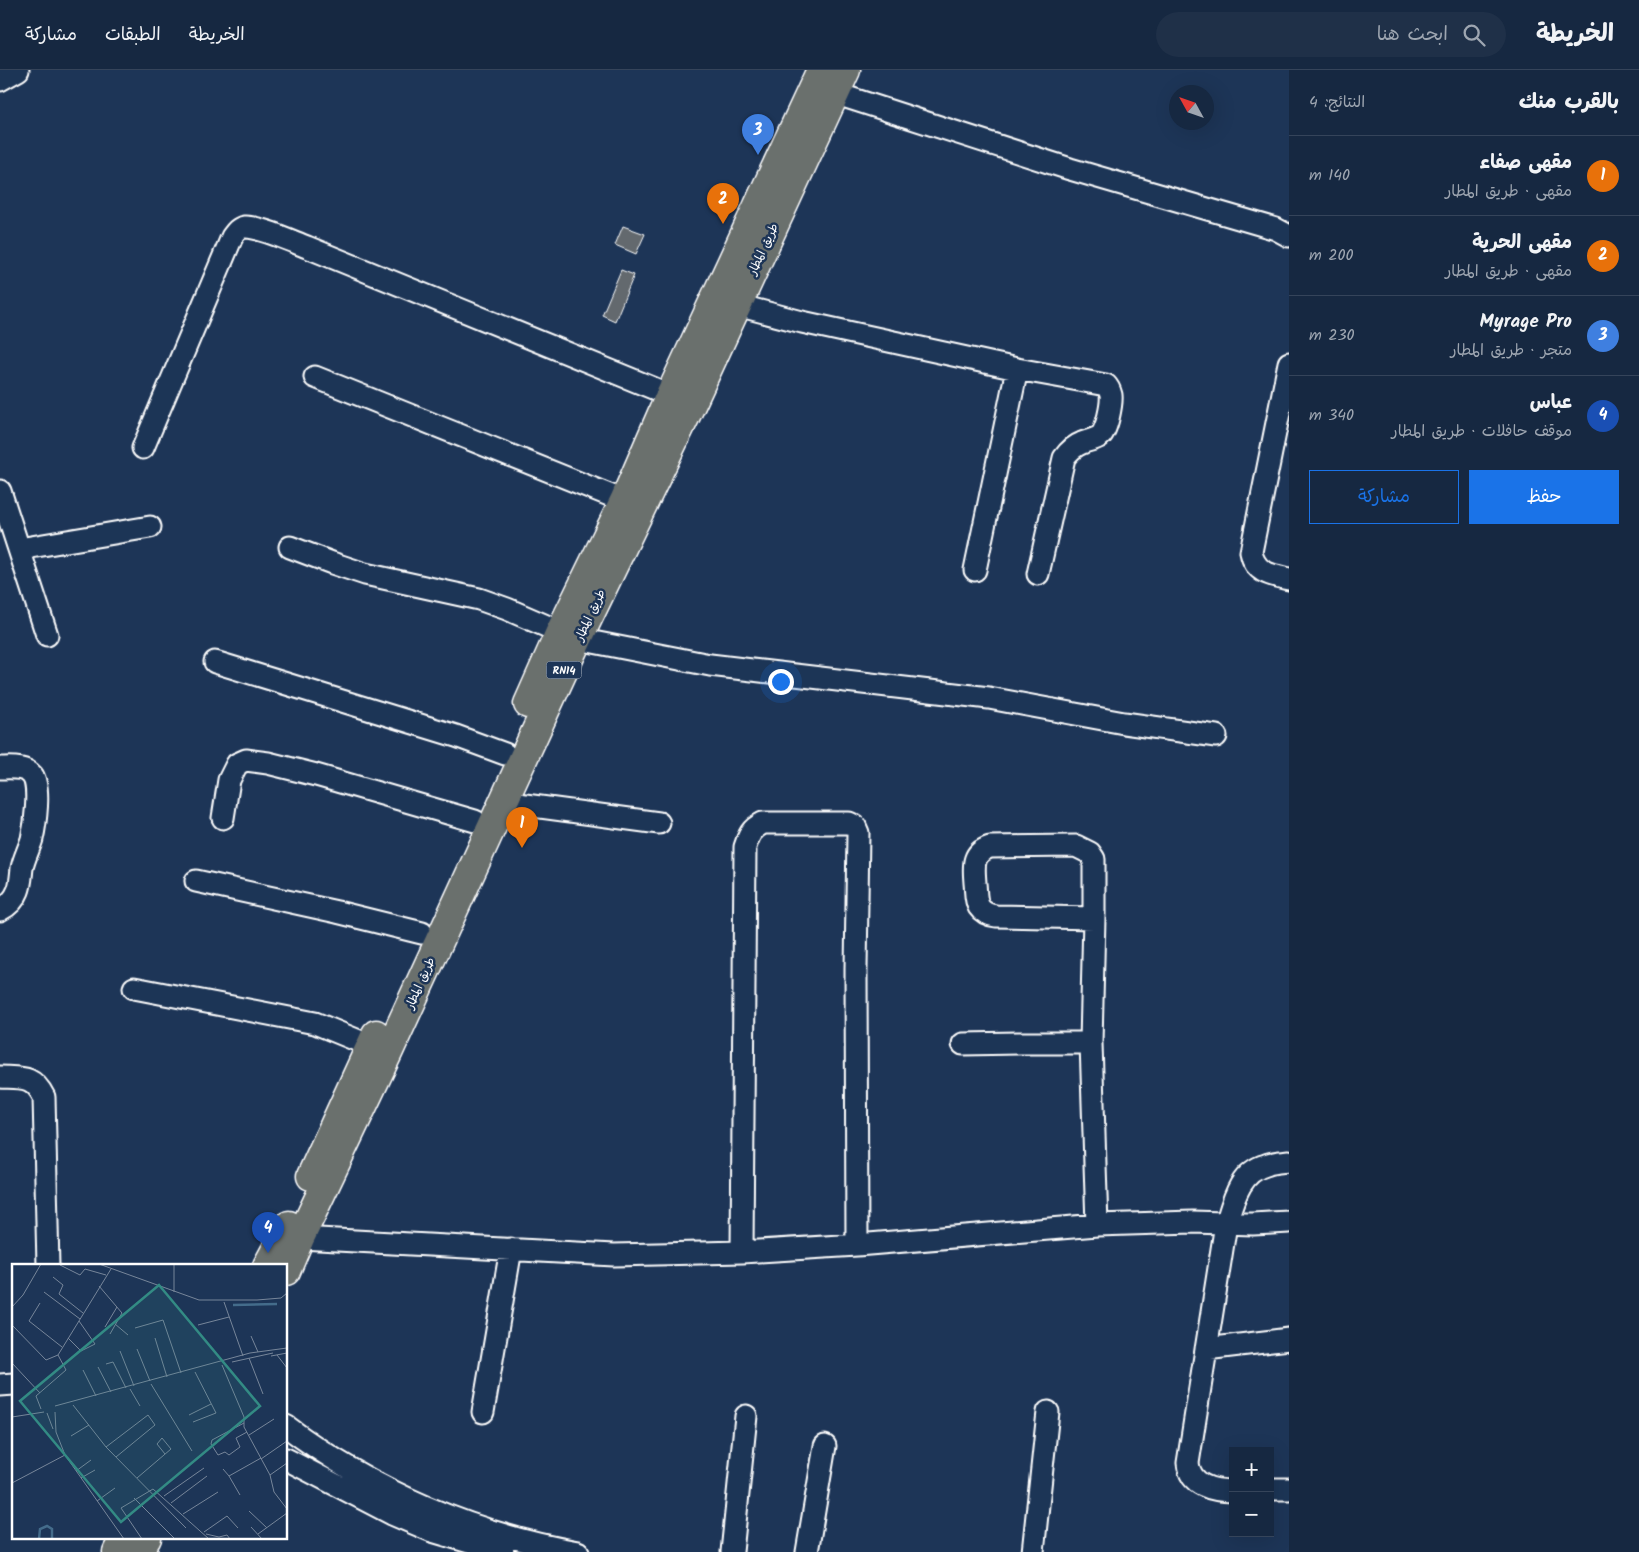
<!DOCTYPE html>
<html lang="ar">
<meta charset="utf-8">
<style>
:root{--surface:#162841;--page:#1f3048;--text:#f1f3f6;--muted:#9ea6b1;--line:#35445a;--accent:#1a73e8}
body{margin:0;font-family:Kalam,"Playpen Sans Arabic",sans-serif;background:var(--page);color:var(--text);direction:rtl}
.controls{position:absolute;right:15px;bottom:15px;display:grid;overflow:hidden;border-radius:0px;box-shadow:0 5px 20px #0002}
.controls button{width:45px;height:45px;display:grid;place-items:center;padding:0;border:0;border-bottom:1px solid var(--line);background:var(--surface);color:var(--text);font:25px sans-serif}
.compass{position:absolute;left:1169px;top:15px;width:45px;height:45px;border-radius:50%;background:var(--surface);box-shadow:0 5px 20px #0002;rotate:310deg}
.you{position:absolute;left:780px;top:611px;width:18px;height:18px;margin:-12px;border:4px solid #fff;border-radius:50%;background:#1a73e8;box-shadow:0 0 0 8px #1a73e833}
.badge{display:grid;place-items:center;width:32px;height:32px;border-radius:50%;background:var(--accent);color:#fff;font-size:16px;font-weight:700}
.pin{position:absolute;translate:-50% -41px;filter:drop-shadow(0 1px 2px #0008)}
.pin::after{content:'';position:absolute;top:26px;width:18px;height:15px;background:inherit;clip-path:polygon(0 0,100% 0,50% 100%)}
.list{margin:0;padding:0;list-style:none}
h2{display:flex;justify-content:space-between;align-items:center;height:65px;margin:0;padding:0 20px;font-size:21px}
h2 small{font-size:16px;font-weight:400;color:var(--muted)}
.list li{display:grid;grid-template-columns:32px 1fr auto;gap:15px;align-items:center;box-sizing:border-box;height:80px;padding:0 20px;border-top:1px solid var(--line)}
.list b{display:block;font-size:19px;white-space:nowrap}
.list p{margin:0;font-size:16px;white-space:nowrap;color:var(--muted)}
.list em{font-size:16px;font-style:normal;color:var(--muted)}
.actions{display:flex;gap:10px;padding:15px 20px}
.actions a{flex:1;padding:11px 0;border:1px solid var(--accent);border-radius:0px;text-align:center;font-size:18px;color:var(--accent)}
.actions .main{background:var(--accent);color:#fff}
.icon{flex:none;width:28px;height:28px;fill:none;stroke:currentColor;stroke-width:2;stroke-linecap:round;stroke-linejoin:round}
.map{position:relative;flex:none;width:1289px;height:1482px;overflow:hidden;direction:ltr}
header{display:flex;align-items:center;gap:30px;box-sizing:border-box;height:70px;padding:0 25px;background:var(--surface);border-bottom:1px solid var(--line)}
header strong{font-size:24px}
nav{display:flex;gap:28px;margin-inline-start:auto;font-size:18px}
.search{width:350px;height:45px;background:var(--page);display:flex;align-items:center;gap:12px;box-sizing:border-box;padding:0 18px;border-radius:28px;color:var(--muted);font-size:19px}
main{display:flex}
aside{flex:1;background:var(--surface)}
.map>svg:first-child{display:block}
.building{fill:#63696e;stroke:#fff}
.lines{fill:none;stroke-linecap:round;stroke-linejoin:round}
.minor-casing{stroke:#fff;stroke-width:25}
.major-casing{stroke:#fff;stroke-width:31}
.minor{stroke:#1d3557;stroke-width:21}
.major{stroke:#6b706d;stroke-width:28}
.labels{text-anchor:middle;stroke-width:5;stroke-linejoin:round;paint-order:stroke}
.shield{fill:#1d3557;stroke:#bbc2cd;stroke-width:1}
.shield-label{font-size:11px;font-weight:bold;fill:#fff}
.street-label{font-size:12px;fill:#fff;stroke:#1d3557}
.inset-river{fill:none;stroke:#446c8b;stroke-width:2.5}
.inset-road{fill:none;stroke:#77869a;stroke-width:1}
.view{fill:#338b84;fill-opacity:0.15;stroke:#338b84;stroke-width:2.5}
.inset-edge{fill:none;stroke:#fff;stroke-width:2.5}
</style>
<header>
<strong>الخريطة</strong>
<div class="search"><svg class="icon" aria-label="search" viewBox="0 0 24 24"><circle cx="10" cy="10" r="6"/><path d="M15 15l6 6"/></svg>ابحث هنا</div>
<nav><a>الخريطة</a><a>الطبقات</a><a>مشاركة</a></nav>
</header>
<main>
<aside>
<h2>بالقرب منك<small>النتائج: 4</small></h2>
<ul class="list">
<li><span class="badge" style="background:#e8710a">1</span><div><b>مقهى صفاء</b><p>مقهى · طريق المطار</p></div><em>140 m</em></li>
<li><span class="badge" style="background:#e8710a">2</span><div><b>مقهى الحرية</b><p>مقهى · طريق المطار</p></div><em>200 m</em></li>
<li><span class="badge" style="background:#3f7fe0">3</span><div><b>Myrage Pro</b><p>متجر · طريق المطار</p></div><em>230 m</em></li>
<li><span class="badge" style="background:#1a4fb4">4</span><div><b>عباس</b><p>موقف حافلات · طريق المطار</p></div><em>340 m</em></li>
</ul>
<div class="actions"><a class="main">حفظ</a><a>مشاركة</a></div>
</aside>
<div class="map">
<svg width="1289" height="1482" viewBox="0 0 1289 1482">
<rect width="100%" height="100%" fill="#1d3557"/>
<filter id="ink" filterUnits="userSpaceOnUse"><feTurbulence type="fractalNoise" baseFrequency=".02" numOctaves="2"/><feDisplacementMap in="SourceGraphic" scale="10" xChannelSelector="R" yChannelSelector="G"/><feConvolveMatrix kernelMatrix="1 2 1 2 8 2 1 2 1" color-interpolation-filters="sRGB"/></filter>
<g filter="url(#ink)">
<path class="building" d="M 623,156 L 645,164 L 636,184 L 615,175 Z
M 621,200 L 634,205 L 615,251 L 602,245 Z"/>
<g class="lines">
<defs>
<path id="minor" d="M 0,10 L 18,0
M 834,23 L 1070,99 L 1276,159 L 1289,166
M 737,235 L 802,252 L 1017,299 L 1106,315 C 1109,318 1110,321 1111,325 C 1112,333 1107,361 1100,366 C 1095,370 1088,370 1082,373 C 1074,376 1069,381 1064,388 L 1038,504
M 1289,293 L 1251,482 C 1255,503 1270,505 1289,509
M 315,307 L 624,431
M 143,378 L 232,167 C 235,163 238,158 244,157 C 259,156 291,171 307,177 L 670,325
M 0,421 L 47,565
M 290,477 L 332,493 L 365,504 L 479,529 L 507,539 L 560,562
M 19,479 L 150,457
M 975,500 L 1017,299
M 578,569 L 710,595 L 989,628 L 1124,653 L 1216,666
M 215,592 L 456,666 L 505,684
M 0,698 C 10,698 25,696 32,705 C 41,716 35,756 32,769 C 29,779 24,788 22,798 C 21,806 21,814 18,821 C 15,829 8,836 0,840
M 503,732 L 659,753
M 223,748 L 229,710 L 237,694 L 246,690 L 268,693 L 316,705 L 475,751
M 196,811 L 337,842 L 422,863
M 1094,848 L 996,846 C 989,845 983,843 979,837 C 975,830 976,821 975,813 C 974,797 971,783 990,777 L 1076,776 L 1090,783 L 1094,789 L 1094,848 L 1091,973 L 1097,1155
M 134,918 L 315,953 L 371,976
M 963,974 L 1018,973 L 1091,973
M 0,1007 C 22,1008 33,1005 44,1027 L 48,1196
M 300,1168 L 614,1185 L 742,1182 L 857,1175 L 1097,1155 L 1193,1152 L 1253,1154 L 1289,1152
M 742,1182 L 745,777 C 749,765 751,759 763,753 L 849,753 L 855,756 L 858,763 L 856,899 L 857,1175
M 1206,1279 L 1289,1269
M 0,1315 L 14,1314
M 483,1342 L 511,1179
M 286,1356 C 371,1420 473,1464 578,1482
M 286,1389 L 392,1444 L 432,1461 L 503,1482
M 1270,1419 L 1289,1419
M 1233,1421 C 1213,1421 1190,1416 1188,1393 L 1226,1154 C 1233,1132 1239,1102 1266,1095 C 1273,1092 1281,1092 1289,1091
M 732,1482 L 746,1346
M 807,1482 L 825,1376
M 1033,1482 L 1048,1342"/>
<path id="major" d="M 528,634 L 560,562 L 624,431 L 670,325 L 821,0
M 311,1106 L 376,964
M 267,1196 L 289,1155
M 286,1201 L 300,1168 L 388,983 L 578,569 L 692,333 L 846,0
M 117,1482 L 124,1468
M 138,1482 L 147,1468"/>
</defs>
<use href="#minor" class="minor-casing"/>
<use href="#major" class="major-casing"/>
<use href="#minor" class="minor"/>
<use href="#major" class="major"/>
</g>
</g>
<g class="labels">
<rect class="shield" x="546.5" y="591.5" width="35" height="17" rx="4"/>
<g class="shield-label">
<text x="564" y="604">RN14</text>
</g>
<g class="street-label">
<text transform="translate(763 179) rotate(-65)" y="4">طريق المطار</text>
<text transform="translate(590 545) rotate(-65)" y="4">طريق المطار</text>
<text transform="translate(420 913) rotate(-66)" y="4">طريق المطار</text>
</g>
</g>
<g transform="translate(12 1194)">
<rect width="275" height="275" fill="#1d3557"/>
<path class="inset-river" d="M 221,41 L 265,40M 27,275 L 28,265 L 35,262 L 40,265 L 40,275"/>
<path class="inset-road" d="M 87,0 L 187,36 L 245,36 L 269,34 L 275,29M 48,1 L 68,11 L 73,5 L 94,11M 41,13 L 51,21 L 47,30 L 71,49M 87,22 L 110,49 L 98,70M 32,28 L 68,55M 162,28 L 162,0M 212,38 L 231,92M 28,39 L 17,57 L 50,83M 0,43 L 11,31 L 29,0M 103,60 L 116,71M 0,61 L 34,96 L 46,91M 186,61 L 217,53M 93,63 L 105,43M 123,64 L 151,56 L 169,109M 239,72 L 246,88M 56,74 L 69,87 L 83,80 L 67,57M 143,74 L 155,113M 125,85 L 138,117M 108,87 L 122,122M 265,91 L 275,104M 259,92 L 275,89M 237,94 L 251,130M 220,98 L 261,89M 0,99 L 28,129M 94,100 L 101,98 L 114,124M 210,101 L 232,153 L 232,163 L 258,211 L 262,228 L 275,245M 86,103 L 99,128M 71,106 L 84,132M 139,120 L 180,187M 118,125 L 128,142M 61,141 L 94,183 L 174,264M 43,142 L 238,89 L 275,84M 29,145 L 24,132 L 54,106 L 46,91 L 99,5M 43,148 L 44,168 L 53,191 L 112,275M 35,149 L 41,165M 177,151 L 199,140M 0,153 L 32,148M 181,158 L 204,149 L 183,108M 232,159 L 200,176 L 199,180 L 206,191 L 213,188 L 217,191 L 228,183 L 224,174 L 235,168M 237,171 L 262,155M 59,172 L 77,161M 94,183 L 136,151 L 143,161 L 104,193M 249,195 L 275,177M 211,205 L 217,212 L 249,194M 64,207 L 79,196M 258,211 L 275,199M 217,212 L 228,231M 69,214 L 83,206M 125,214 L 159,185 L 150,174 L 145,180 L 153,190M 0,219 L 53,191M 152,232 L 192,204M 122,234 L 163,275M 85,237 L 103,224M 159,239 L 195,212M 237,247 L 255,264M 171,250 L 206,228M 239,263 L 250,275M 192,268 L 215,252 L 226,264M 194,270 L 207,273 L 215,271 L 218,275M 246,270 L 275,249M 130,275 L 109,244 L 141,225 L 197,275"/>
<path class="view" d="M 147,21 L 248,142 L 109,258 L 8,137 Z"/>
<rect width="275" height="275" class="inset-edge"/>
</g>
</svg>
<div class="controls">
<button>+</button>
<button>−</button>
</div>
<svg class="compass" viewBox="-18 -18 36 36"><path d="M0-13l5 13h-10z" fill="#e53935"/><path d="M0 13l5-13h-10z" fill="#9ea6b1"/></svg>
<div class="you"></div>
<div class="pin badge" style="left:522px;top:778px;background:#e8710a">1</div>
<div class="pin badge" style="left:723px;top:154px;background:#e8710a">2</div>
<div class="pin badge" style="left:758px;top:85px;background:#3f7fe0">3</div>
<div class="pin badge" style="left:268px;top:1183px;background:#1a4fb4">4</div>
</div>
</main>
